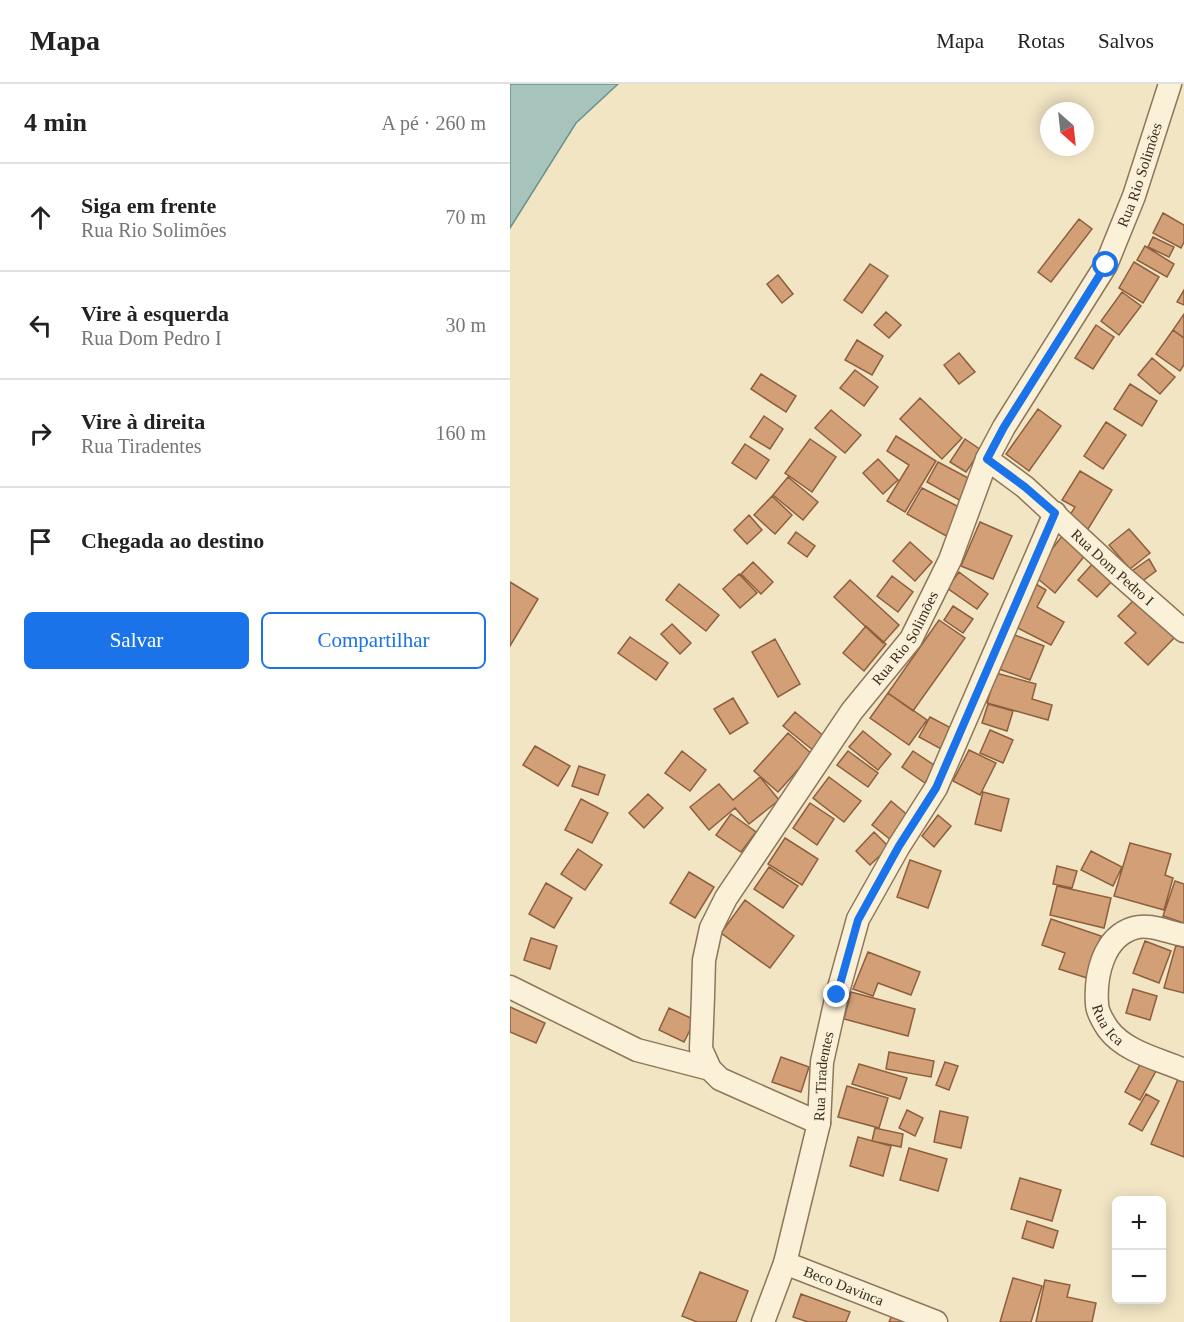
<!DOCTYPE html>
<html lang="pt">
<meta charset="utf-8">
<style>
:root{--surface:#fff;--page:#f2f2f2;--text:#222;--muted:#767676;--line:#e0e0e0;--accent:#1a73e8}
body{margin:0;font-family:"Times New Roman",serif;background:var(--page);color:var(--text)}
.controls{position:absolute;right:18px;bottom:18px;display:grid;overflow:hidden;border-radius:9px;box-shadow:0 3px 15px #0003}
.controls button{width:54px;height:54px;display:grid;place-items:center;padding:0;border:0;border-bottom:2px solid var(--line);background:var(--surface);color:var(--text);font:30px sans-serif}
.compass{position:absolute;left:530px;top:18px;width:54px;height:54px;border-radius:50%;background:var(--surface);box-shadow:0 3px 15px #0003;rotate:153deg}
.stop{position:absolute;width:18px;height:18px;margin:-14px;border:4px solid #1a73e8;border-radius:50%;background:#fff}
.stop.end{background:#1a73e8;border-color:#fff;box-shadow:0 2px 6px #0008}
.list{margin:0;padding:0;list-style:none}
h2{display:flex;justify-content:space-between;align-items:center;height:78px;margin:0;padding:0 24px;font-size:26px}
h2 small{font-size:20px;font-weight:400;color:var(--muted)}
.list li{display:grid;grid-template-columns:39px 1fr auto;gap:18px;align-items:center;box-sizing:border-box;height:108px;padding:0 24px;border-top:2px solid var(--line)}
.list b{display:block;font-size:22px;white-space:nowrap}
.list p{margin:0;font-size:20px;white-space:nowrap;color:var(--muted)}
.list em{font-size:20px;font-style:normal;color:var(--muted)}
.actions{display:flex;gap:12px;padding:18px 24px}
.actions a{flex:1;padding:14px 0;border:2px solid var(--accent);border-radius:9px;text-align:center;font-size:21px;color:var(--accent)}
.actions .main{background:var(--accent);color:#fff}
.icon{flex:none;width:33px;height:33px;fill:none;stroke:currentColor;stroke-width:2;stroke-linecap:round;stroke-linejoin:round}
.map{position:relative;flex:none;width:674px;height:1238px;overflow:hidden}
header{display:flex;align-items:center;gap:36px;box-sizing:border-box;height:84px;padding:0 30px;background:var(--surface);border-bottom:2px solid var(--line)}
header strong{font-size:28px}
nav{display:flex;gap:33px;margin-inline-start:auto;font-size:21px}
main{display:flex}
aside{flex:1;background:var(--surface)}
.map>svg:first-child{display:block}
.water{fill:#a6c4bc;stroke:#6c938a;stroke-width:1.5}
.building{fill:#d29f77;stroke:#8e5f3d;stroke-width:1.5}
.lines{fill:none;stroke-linecap:round;stroke-linejoin:round}
.minor-casing{stroke:#8d7659;stroke-width:25}
.minor{stroke:#fbf1d8;stroke-width:22}
.route{stroke:#1a73e8;stroke-width:8}
.labels{text-anchor:middle;stroke-width:4.5;stroke-linejoin:round;paint-order:stroke}
.street-label{font-size:15px;fill:#3c2d1e;stroke:#f8eed4}
</style>
<header>
<strong>Mapa</strong>
<nav><a>Mapa</a><a>Rotas</a><a>Salvos</a></nav>
</header>
<main>
<aside>
<h2>4 min<small>A pé · 260 m</small></h2>
<ul class="list">
<li><svg class="icon" aria-label="ahead" viewBox="0 0 24 24"><path d="M12 20V5M6 11l6-6 6 6"/></svg><div><b>Siga em frente</b><p>Rua Rio Solimões</p></div><em>70 m</em></li>
<li><svg class="icon" aria-label="left" viewBox="0 0 24 24"><path d="M17 20v-9H6M10 6l-5 5 5 5"/></svg><div><b>Vire à esquerda</b><p>Rua Dom Pedro I</p></div><em>30 m</em></li>
<li><svg class="icon" aria-label="right" viewBox="0 0 24 24"><path d="M7 20v-9h11M14 6l5 5-5 5"/></svg><div><b>Vire à direita</b><p>Rua Tiradentes</p></div><em>160 m</em></li>
<li><svg class="icon" aria-label="arrive" viewBox="0 0 24 24"><path d="M6 21V4h12l-3 4 3 4H6"/></svg><div><b>Chegada ao destino</b></div></li>
</ul>
<div class="actions"><a class="main">Salvar</a><a>Compartilhar</a></div>
</aside>
<div class="map">
<svg width="674" height="1238" viewBox="0 0 674 1238">
<rect width="100%" height="100%" fill="#f1e5c4"/>
<path class="water" d="M 0,0 L 108,0 L 66,39 L 0,144 Z"/>
<path class="building" d="M 653,129 L 674,141 L 674,158 L 671,164 L 643,149 Z
M 569,135 L 582,145 L 541,198 L 528,188 Z
M 643,153 L 664,163 L 659,173 L 638,163 Z
M 635,162 L 664,180 L 657,193 L 627,176 Z
M 624,178 L 649,193 L 633,219 L 609,204 Z
M 360,180 L 378,192 L 352,229 L 334,216 Z
M 268,191 L 283,210 L 272,219 L 257,200 Z
M 674,206 L 674,221 L 667,218 Z
M 612,208 L 631,222 L 609,251 L 591,237 Z
M 376,228 L 391,241 L 379,254 L 364,241 Z
M 674,230 L 674,254 L 663,246 Z
M 586,241 L 604,253 L 583,285 L 565,274 Z
M 663,246 L 674,254 L 674,281 L 670,287 L 646,270 Z
M 347,256 L 373,272 L 362,291 L 335,276 Z
M 449,269 L 465,288 L 449,300 L 434,281 Z
M 642,274 L 665,293 L 650,310 L 628,291 Z
M 345,286 L 368,303 L 354,322 L 330,304 Z
M 251,290 L 286,312 L 276,328 L 241,305 Z
M 620,300 L 647,317 L 632,342 L 604,325 Z
M 410,314 L 452,354 L 432,375 L 390,335 Z
M 528,325 L 551,342 L 519,387 L 496,370 Z
M 321,326 L 351,351 L 335,369 L 305,344 Z
M 254,332 L 273,345 L 260,365 L 240,353 Z
M 596,338 L 616,351 L 593,385 L 574,372 Z
M 386,352 L 426,377 L 395,428 L 377,417 L 399,381 L 377,367 Z
M 300,355 L 326,373 L 302,408 L 275,389 Z
M 455,355 L 471,366 L 456,388 L 440,378 Z
M 235,360 L 259,376 L 246,395 L 222,379 Z
M 368,375 L 388,396 L 373,410 L 353,389 Z
M 428,378 L 462,396 L 451,417 L 417,398 Z
M 570,387 L 602,406 L 578,445 L 558,434 L 565,423 L 552,416 Z
M 278,393 L 308,418 L 293,436 L 263,411 Z
M 412,404 L 453,425 L 438,453 L 397,430 Z
M 262,412 L 282,431 L 265,450 L 244,431 Z
M 239,431 L 252,446 L 237,460 L 224,446 Z
M 470,438 L 502,452 L 483,495 L 451,482 Z
M 619,445 L 640,469 L 620,485 L 599,461 Z
M 286,448 L 305,462 L 297,473 L 278,459 Z
M 553,451 L 576,470 L 545,509 L 522,490 Z
M 400,458 L 422,478 L 405,497 L 383,477 Z
M 639,475 L 646,487 L 627,501 L 619,489 Z
M 585,477 L 605,494 L 587,513 L 568,496 Z
M 243,478 L 263,498 L 251,510 L 231,490 Z
M 449,488 L 478,510 L 467,525 L 437,504 Z
M 229,490 L 247,509 L 230,524 L 213,505 Z
M 382,492 L 403,508 L 388,528 L 367,512 Z
M 340,496 L 389,541 L 373,559 L 324,513 Z
M 521,497 L 536,506 L 527,523 L 554,538 L 541,561 L 500,540 Z
M 0,498 L 28,515 L 0,562 Z
M 169,500 L 209,531 L 196,547 L 156,516 Z
M 626,514 L 666,552 L 638,581 L 615,559 L 626,549 L 608,532 Z
M 443,522 L 463,535 L 453,549 L 434,536 Z
M 429,536 L 455,554 L 403,627 L 378,609 Z
M 162,540 L 181,559 L 170,570 L 151,550 Z
M 356,542 L 376,560 L 354,587 L 333,569 Z
M 502,550 L 534,562 L 520,596 L 489,585 Z
M 120,553 L 158,579 L 146,596 L 108,569 Z
M 265,555 L 290,600 L 268,613 L 242,568 Z
M 486,589 L 526,600 L 522,615 L 542,621 L 538,636 L 477,619 Z
M 378,609 L 417,636 L 399,661 L 360,634 Z
M 223,614 L 238,639 L 220,650 L 204,625 Z
M 478,620 L 503,627 L 497,647 L 472,639 Z
M 285,628 L 315,653 L 304,667 L 273,642 Z
M 420,633 L 443,645 L 433,666 L 409,653 Z
M 480,646 L 503,656 L 493,679 L 470,669 Z
M 353,647 L 381,670 L 368,686 L 339,663 Z
M 278,649 L 302,670 L 268,708 L 244,687 Z
M 25,662 L 60,682 L 48,702 L 13,681 Z
M 459,666 L 486,679 L 470,711 L 443,697 Z
M 172,667 L 196,686 L 180,707 L 155,689 Z
M 338,667 L 368,689 L 358,703 L 327,681 Z
M 403,667 L 427,683 L 415,699 L 392,683 Z
M 69,682 L 95,691 L 88,711 L 62,702 Z
M 250,693 L 269,716 L 239,740 L 225,724 L 199,746 L 180,723 L 209,700 L 223,716 Z
M 319,693 L 351,717 L 334,738 L 303,714 Z
M 473,708 L 499,715 L 491,747 L 465,740 Z
M 138,710 L 153,724 L 134,744 L 119,729 Z
M 71,715 L 98,729 L 82,759 L 55,746 Z
M 381,717 L 400,733 L 381,756 L 362,741 Z
M 300,719 L 324,735 L 307,761 L 283,744 Z
M 221,730 L 246,748 L 231,768 L 206,751 Z
M 428,731 L 441,742 L 424,763 L 412,752 Z
M 364,748 L 379,763 L 360,781 L 346,767 Z
M 275,754 L 308,775 L 292,801 L 258,780 Z
M 620,759 L 661,770 L 655,791 L 663,794 L 654,826 L 604,812 Z
M 68,765 L 92,781 L 75,806 L 51,790 Z
M 581,767 L 612,783 L 603,802 L 571,786 Z
M 400,776 L 431,787 L 418,824 L 387,813 Z
M 547,782 L 567,787 L 562,804 L 543,800 Z
M 259,783 L 288,802 L 273,824 L 244,805 Z
M 179,788 L 204,803 L 185,834 L 160,819 Z
M 665,797 L 674,800 L 674,839 L 653,832 Z
M 36,799 L 62,814 L 44,844 L 19,830 Z
M 547,802 L 601,814 L 594,844 L 540,831 Z
M 235,816 L 284,852 L 260,884 L 211,849 Z
M 541,835 L 591,852 L 577,894 L 549,885 L 555,869 L 532,861 Z
M 21,854 L 47,862 L 40,885 L 14,876 Z
M 635,857 L 661,867 L 649,899 L 623,889 Z
M 666,861 L 674,864 L 674,909 L 654,904 Z
M 358,868 L 410,888 L 401,911 L 368,899 L 363,912 L 343,905 Z
M 623,905 L 647,912 L 640,936 L 616,929 Z
M 341,908 L 405,925 L 398,952 L 334,935 Z
M 0,923 L 35,939 L 26,959 L 0,948 Z
M 159,924 L 185,936 L 174,958 L 149,946 Z
M 379,968 L 424,977 L 421,993 L 376,985 Z
M 271,973 L 299,983 L 291,1008 L 262,998 Z
M 435,978 L 448,982 L 439,1006 L 426,1001 Z
M 631,979 L 646,987 L 630,1016 L 615,1008 Z
M 349,980 L 397,994 L 390,1015 L 342,1000 Z
M 668,995 L 674,998 L 674,1073 L 641,1060 Z
M 337,1002 L 378,1014 L 369,1044 L 328,1033 Z
M 636,1010 L 649,1017 L 632,1047 L 619,1040 Z
M 397,1026 L 413,1034 L 405,1052 L 389,1044 Z
M 430,1027 L 458,1033 L 451,1064 L 424,1058 Z
M 365,1044 L 393,1050 L 391,1063 L 362,1057 Z
M 348,1053 L 381,1062 L 373,1092 L 340,1082 Z
M 399,1064 L 437,1075 L 428,1107 L 390,1096 Z
M 510,1094 L 551,1106 L 542,1137 L 501,1125 Z
M 517,1137 L 548,1147 L 543,1164 L 512,1154 Z
M 190,1188 L 238,1207 L 226,1238 L 187,1238 L 172,1232 Z
M 503,1194 L 532,1202 L 521,1238 L 490,1238 Z
M 535,1196 L 560,1201 L 557,1213 L 586,1219 L 582,1238 L 526,1238 Z
M 291,1210 L 340,1228 L 336,1238 L 298,1238 L 283,1233 Z
M 382,1231 L 402,1238 L 379,1238 Z"/>
<g class="lines">
<defs>
<g id="minor">
<path id="s1" d="M 477,375 L 515,403 L 610,491 L 674,547"/>
<path id="s2" d="M 674,851 C 659,849 640,839 624,844 C 593,853 585,892 587,920 C 587,927 594,939 598,945 C 615,968 649,975 674,986"/>
<path d="M 0,903 L 127,966 L 200,985"/>
<path id="s3" d="M 309,1039 L 210,995 L 200,985 L 191,965 L 193,912 L 194,876 L 201,844 L 216,814 L 342,627 L 401,555 L 440,476 L 477,375 L 494,343 L 596,181 L 624,112 L 660,0"/>
<path id="s4" d="M 275,1179 L 426,1238"/>
<path id="s5" d="M 253,1238 L 275,1179 L 309,1039 L 312,978 L 327,911 L 348,835 L 389,762 L 426,704 L 545,429"/>
</g>
</defs>
<use href="#minor" class="minor-casing"/>
<use href="#minor" class="minor"/>
</g>
<g class="lines">
<path class="route" d="M 327,911 L 348,836 L 389,762 L 426,704 L 545,429 L 515,403 L 477,375 L 494,343 L 596,181"/>
</g>
<g class="labels">
<g class="street-label">
<text dy="5" stroke="none"><textPath href="#s3" startOffset="1138">Rua Rio Solimões</textPath></text>
<text dy="5" stroke="none"><textPath href="#s1" startOffset="166">Rua Dom Pedro I</textPath></text>
<text dy="5" stroke="none"><textPath href="#s3" startOffset="616">Rua Rio Solimões</textPath></text>
<text dy="5" stroke="none"><textPath href="#s2" startOffset="166">Rua Ica</textPath></text>
<text dy="5" stroke="none"><textPath href="#s5" startOffset="254">Rua Tiradentes</textPath></text>
<text dy="5" stroke="none"><textPath href="#s4" startOffset="63">Beco Davinca</textPath></text>
</g>
</g>
</svg>
<div class="controls">
<button>+</button>
<button>−</button>
</div>
<svg class="compass" viewBox="-18 -18 36 36"><path d="M0-13l5 13h-10z" fill="#e53935"/><path d="M0 13l5-13h-10z" fill="#767676"/></svg>
<div class="stop" style="left:596px;top:181px"></div>
<div class="stop end" style="left:327px;top:911px"></div>
</div>
</main>
